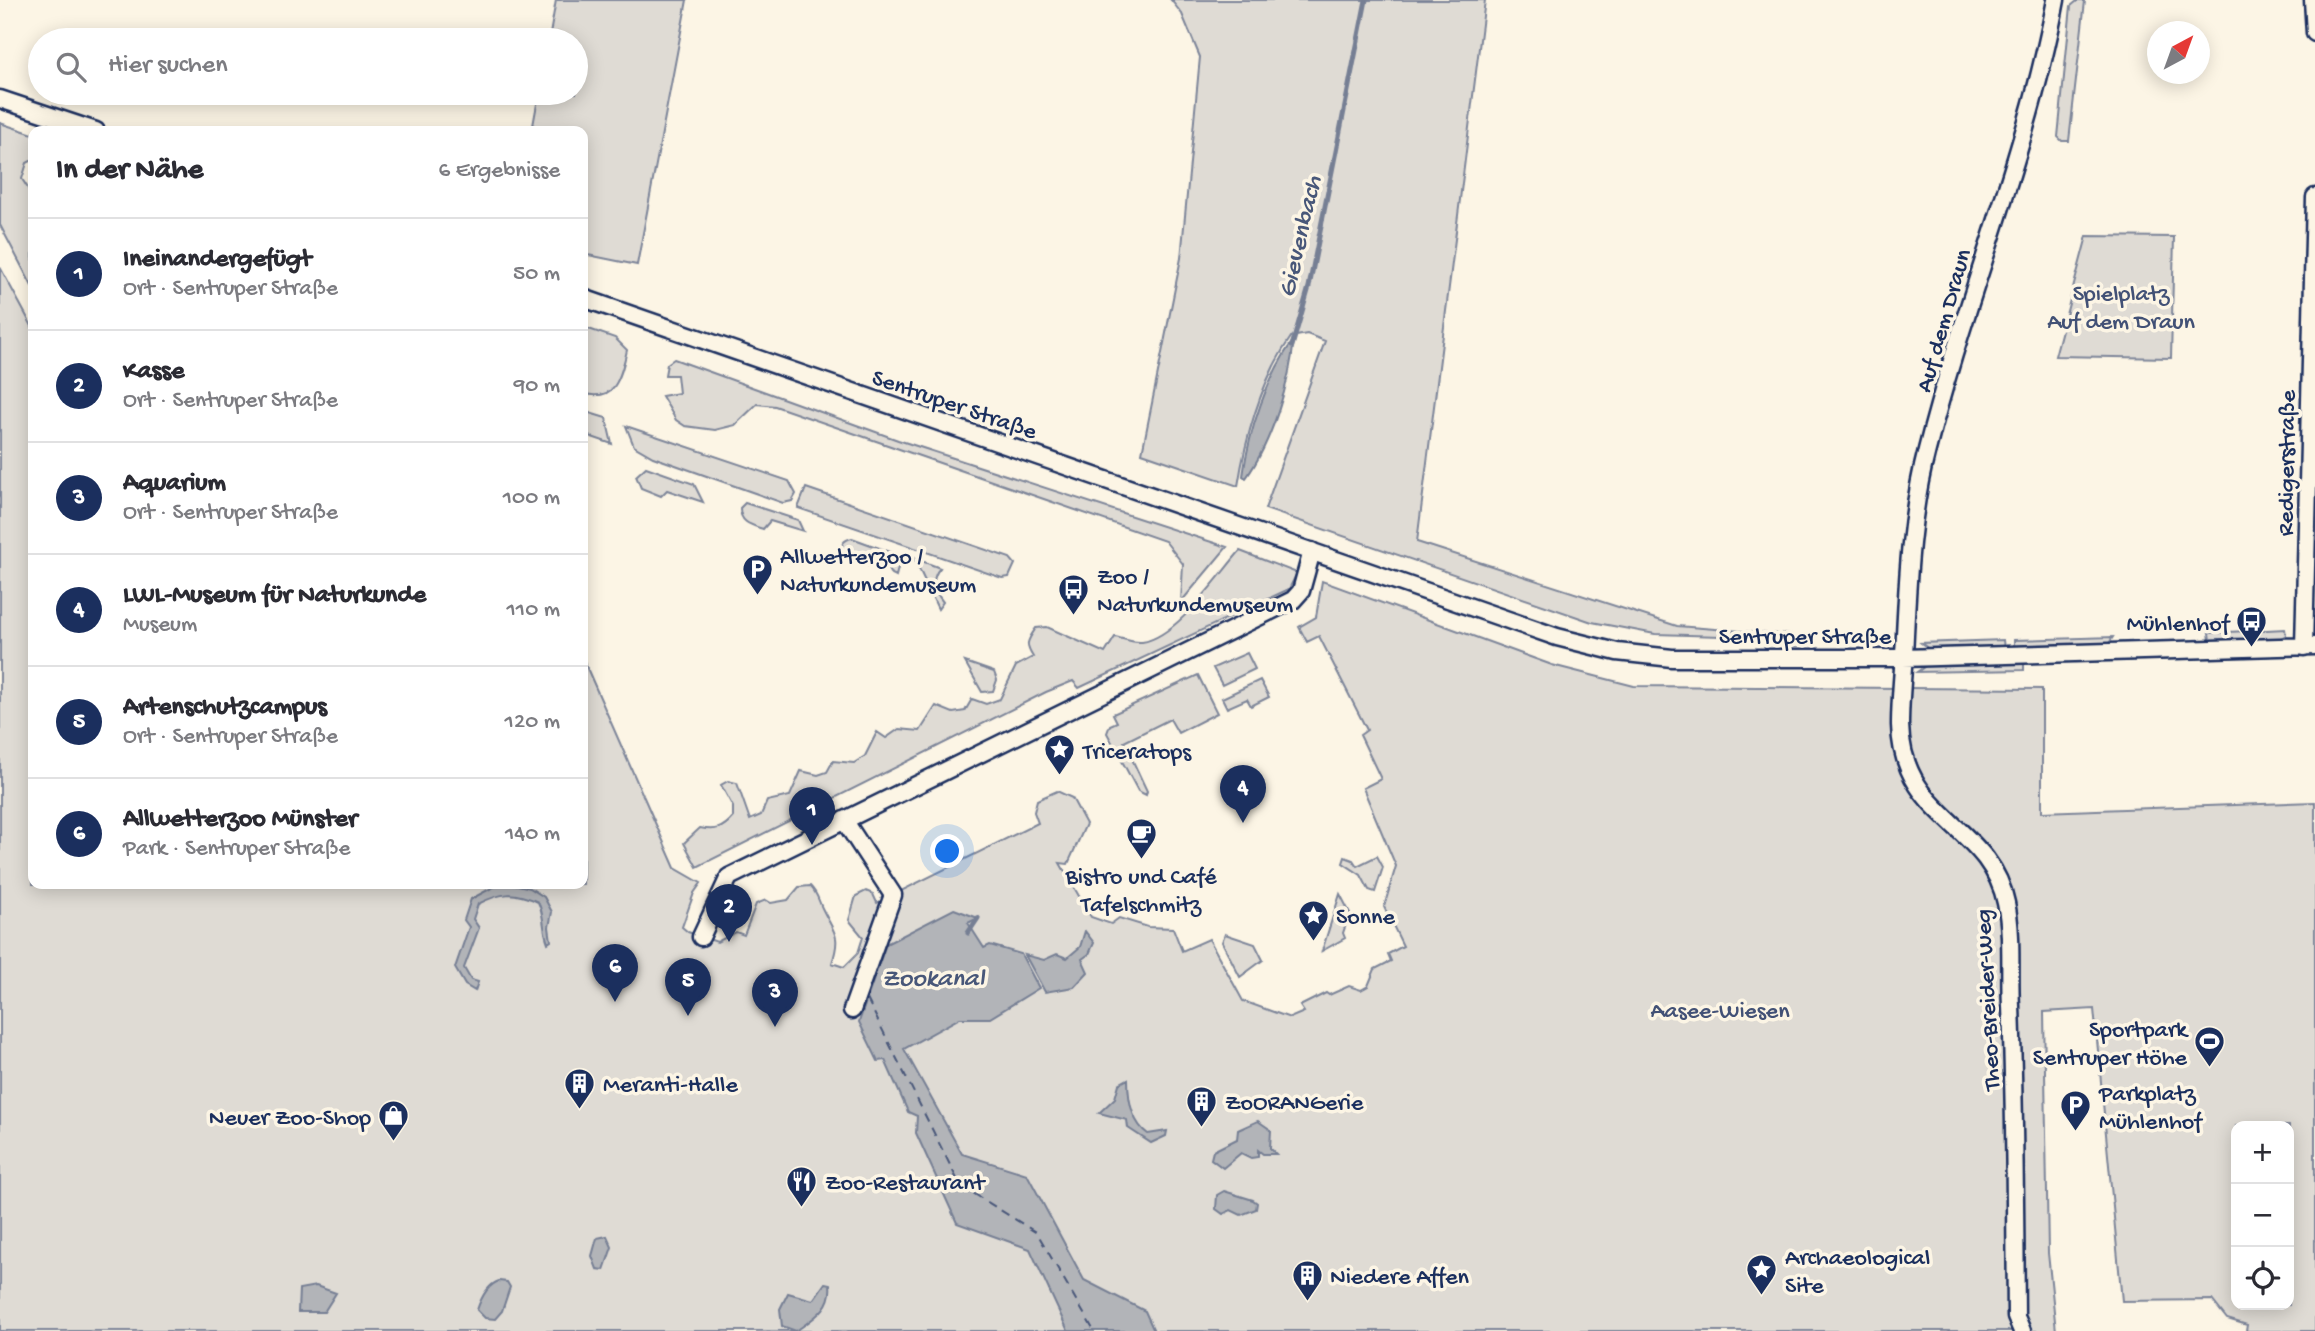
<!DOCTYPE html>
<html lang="de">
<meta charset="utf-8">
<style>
:root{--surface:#fff;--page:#f7f7f7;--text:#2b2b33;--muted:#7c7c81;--line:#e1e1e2;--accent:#1b2f5e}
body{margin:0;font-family:"Gochi Hand",sans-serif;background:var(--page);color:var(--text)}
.controls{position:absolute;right:21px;bottom:21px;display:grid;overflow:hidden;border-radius:14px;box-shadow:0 4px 18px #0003}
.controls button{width:63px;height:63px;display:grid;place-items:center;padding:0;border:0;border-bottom:2px solid var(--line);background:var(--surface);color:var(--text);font:35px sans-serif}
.compass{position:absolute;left:2147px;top:21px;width:63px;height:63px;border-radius:50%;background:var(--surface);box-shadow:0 4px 18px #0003;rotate:41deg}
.you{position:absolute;left:948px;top:852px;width:24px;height:24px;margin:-18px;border:5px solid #fff;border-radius:50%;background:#1a73e8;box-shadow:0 0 0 10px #1a73e833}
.badge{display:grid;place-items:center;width:46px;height:46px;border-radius:50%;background:var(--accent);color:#fff;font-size:23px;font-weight:700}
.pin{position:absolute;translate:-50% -58px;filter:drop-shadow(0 2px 4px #0008)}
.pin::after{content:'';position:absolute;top:37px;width:24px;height:21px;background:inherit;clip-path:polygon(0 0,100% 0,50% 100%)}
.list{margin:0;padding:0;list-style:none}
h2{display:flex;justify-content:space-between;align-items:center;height:91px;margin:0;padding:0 28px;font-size:30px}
h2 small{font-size:23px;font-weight:400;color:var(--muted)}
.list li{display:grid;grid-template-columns:46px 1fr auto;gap:21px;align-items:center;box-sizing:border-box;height:112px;padding:0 28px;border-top:2px solid var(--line)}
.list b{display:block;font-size:26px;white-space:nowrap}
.list p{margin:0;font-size:23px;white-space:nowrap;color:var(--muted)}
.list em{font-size:23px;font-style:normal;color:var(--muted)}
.icon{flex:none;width:38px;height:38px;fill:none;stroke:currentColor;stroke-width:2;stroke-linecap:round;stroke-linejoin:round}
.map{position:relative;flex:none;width:2315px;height:1331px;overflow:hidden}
.search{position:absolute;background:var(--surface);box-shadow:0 4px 18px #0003;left:28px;top:28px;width:560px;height:77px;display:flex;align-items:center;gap:18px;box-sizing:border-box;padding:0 24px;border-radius:38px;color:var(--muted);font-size:26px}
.panel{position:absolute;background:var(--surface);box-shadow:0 4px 18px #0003;left:28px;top:126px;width:560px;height:763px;border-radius:14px}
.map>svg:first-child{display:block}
.green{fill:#dfdbd4;stroke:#7d8599;stroke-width:2;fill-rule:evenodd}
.water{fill:#b2b4b8;stroke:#767f94;stroke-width:2}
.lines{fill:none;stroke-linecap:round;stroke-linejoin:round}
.stream{stroke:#767f94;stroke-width:5}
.ferry{stroke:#485779;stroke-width:2;stroke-dasharray:9 7;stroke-linecap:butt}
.minor-casing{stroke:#1b2f5e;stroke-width:21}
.minor{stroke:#fcf5e5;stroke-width:16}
.labels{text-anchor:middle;stroke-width:7;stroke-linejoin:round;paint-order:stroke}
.park-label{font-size:24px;fill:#425176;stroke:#fcf5e5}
.street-label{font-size:24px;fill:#1b2f5e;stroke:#fcf5e5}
.poi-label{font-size:24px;fill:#1b2f5e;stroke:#fcf5e5;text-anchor:start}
.water-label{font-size:26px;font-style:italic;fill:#485779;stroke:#fcf5e5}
</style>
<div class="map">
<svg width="2315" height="1331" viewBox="0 0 2315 1331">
<rect width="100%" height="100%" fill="#fcf5e5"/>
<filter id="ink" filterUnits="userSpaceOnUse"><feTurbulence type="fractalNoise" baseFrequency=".0143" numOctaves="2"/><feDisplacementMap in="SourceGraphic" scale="14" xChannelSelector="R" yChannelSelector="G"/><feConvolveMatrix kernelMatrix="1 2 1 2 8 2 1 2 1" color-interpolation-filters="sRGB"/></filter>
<g filter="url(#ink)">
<path class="green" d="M 556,0 L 687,0 L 637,265 L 583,254 L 583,131 L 532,131 L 539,93 L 576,93 L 576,40 L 549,40 Z
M 1171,0 L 1485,0 L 1417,542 L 1677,626 L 1791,635 L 1791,638 L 1655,634 L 1592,622 L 1265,509 L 1325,341 L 1307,334 L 1291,337 C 1262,379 1246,436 1238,486 L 1142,453 L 1181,258 L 1200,57 L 1182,14 Z
M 2077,1 L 2085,1 L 2069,141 L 2062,141 L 2058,137 L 2071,6 Z
M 0,123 L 33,134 L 33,160 L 27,163 L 22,179 L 33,196 L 33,288 L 0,225 Z
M 2087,236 L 2174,237 L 2171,358 L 2055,356 Z
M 0,267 L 33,328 L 33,884 L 583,884 L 583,659 L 675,868 L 701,883 L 694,893 L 682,927 L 688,932 L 717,942 L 736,932 L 744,935 L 756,904 L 766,900 L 771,903 L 788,900 L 799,887 L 810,886 C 819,895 818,901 823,910 C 835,934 841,935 832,963 L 844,967 L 858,953 L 863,937 L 849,920 L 856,896 L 866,891 L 873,894 L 877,903 L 1038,823 L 1034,812 L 1037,800 L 1057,791 L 1072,798 L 1086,824 L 1068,864 L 1060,863 L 1091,917 L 1111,924 L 1119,918 L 1148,927 L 1173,928 L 1182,951 L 1209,939 L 1243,1001 L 1290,1018 L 1304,1012 L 1300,1006 L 1326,993 L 1329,995 L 1349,986 L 1361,990 L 1368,986 L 1375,969 L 1391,961 L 1388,954 L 1403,946 L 1384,907 L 1396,866 L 1363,788 L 1381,779 L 1360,735 L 1367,730 L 1319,636 L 1307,642 L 1299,627 L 1316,617 L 1322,581 L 1552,665 L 1634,686 L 2042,689 L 2042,812 L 2315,802 L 2315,1331 L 2246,1331 L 2247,1325 L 2227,1319 L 2212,1300 L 2122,1301 L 2094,1009 L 2044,1012 L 2048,1253 L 2056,1331 L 0,1331 ZM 2236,1126 L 2289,1126 L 2289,1305 L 2236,1305 Z
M 583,327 L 615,338 L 627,350 C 621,375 616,404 583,393 Z
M 674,359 L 898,440 L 1227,547 L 1181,602 L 1183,564 L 1165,541 L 775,406 L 757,404 L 735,425 L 715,430 L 685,426 L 676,420 L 662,396 L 679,393 L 677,375 L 665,375 L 667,364 Z
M 583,411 L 606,418 L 612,444 L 583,434 Z
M 626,426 L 789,481 L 796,494 L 792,501 L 783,503 L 653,457 L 634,446 Z
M 646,467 L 694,484 L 703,502 L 667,490 L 661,496 L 641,488 L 636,476 Z
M 806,488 L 1010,558 L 1015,564 L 1009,577 L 1002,578 L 798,508 Z
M 745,503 L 798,520 L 803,531 L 770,521 L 763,529 C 751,525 740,523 740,508 Z
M 852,538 L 901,556 L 896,576 L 890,573 L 883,560 L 873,557 L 869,566 L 841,553 C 841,543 844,540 852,538 Z
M 1240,551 L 1297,573 L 1289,589 L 1079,688 L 1073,681 L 1046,692 L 697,867 L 684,843 L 700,828 C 715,831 723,829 733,817 L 733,807 L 721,785 L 728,781 L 737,783 L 750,820 L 761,815 L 767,801 L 790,796 L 801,771 L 818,775 L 827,772 L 833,761 L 854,763 L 865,756 L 877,732 L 886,738 L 899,729 L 920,731 L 936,706 L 953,713 L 965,711 L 972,699 L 986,704 L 1000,699 L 1016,666 L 1033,657 C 1024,644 1028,640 1036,628 L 1047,627 L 1105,653 L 1115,637 C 1123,639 1134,643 1142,642 C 1177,637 1218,576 1240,551 Z
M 914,558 L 940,568 C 930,579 934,591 943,602 L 938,609 Z
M 2285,629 L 2286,635 L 2276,641 L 2243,643 L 2242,639 L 2210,640 L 2209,633 Z
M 2113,637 L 2108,645 L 2014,647 L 2014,640 Z
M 2003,640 L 2004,649 L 1929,649 L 1921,643 Z
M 1247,653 L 1255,669 L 1222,685 L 1213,668 Z
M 1961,661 L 1962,665 L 2024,663 L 2024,670 L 1917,672 L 1930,663 Z
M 965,662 L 994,672 L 997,680 L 993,691 L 982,692 Z
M 1198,675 L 1217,713 L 1178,733 L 1170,719 L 1124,742 L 1147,791 L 1146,795 L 1138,791 L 1107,733 L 1110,725 L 1117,722 L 1113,714 Z
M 1260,680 L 1269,697 L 1251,706 L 1247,699 L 1227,708 L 1222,698 Z
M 1377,856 L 1383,867 L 1375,892 L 1369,890 L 1361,875 L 1343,863 L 1345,857 L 1353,860 L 1357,866 Z
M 1340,894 L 1350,913 L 1343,933 L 1345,938 L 1322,951 Z
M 1225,934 L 1255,944 L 1263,960 L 1240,977 L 1222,942 Z"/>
<path class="water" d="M 1294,339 C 1290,382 1272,442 1246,478 L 1243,476 C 1249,430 1267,377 1294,339 Z
M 514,884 L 530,888 L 544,897 L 552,912 L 549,927 L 551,941 L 548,943 C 542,928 545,916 538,902 C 513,891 502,892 478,904 L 473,919 L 479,928 L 464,968 L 471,980 L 478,982 L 475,991 L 465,985 L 455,968 L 469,927 L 464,920 L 471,899 L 497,885 Z
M 954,909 L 978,918 L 968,923 L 984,948 L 990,945 L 1021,954 L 1039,988 L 990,1018 L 960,1018 L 904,1049 L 962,1154 L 1027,1174 L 1084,1280 L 1145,1311 L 1154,1331 L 1068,1331 L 1030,1249 L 957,1223 L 916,1133 L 917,1116 L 908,1112 L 885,1060 L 878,1061 L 859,1022 L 886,944 Z
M 1085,931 L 1094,943 L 1089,954 L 1082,959 L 1088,972 L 1074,987 L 1045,992 L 1025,955 L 1044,960 L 1057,954 L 1067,958 L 1080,947 Z
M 1128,1079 C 1128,1099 1131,1122 1148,1134 L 1167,1131 L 1166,1136 L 1151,1143 L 1128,1128 L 1127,1120 L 1099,1113 L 1115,1098 L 1119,1084 Z
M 1258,1121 L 1271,1130 L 1270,1148 L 1276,1154 L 1263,1154 L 1258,1150 L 1258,1157 L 1251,1158 L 1241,1153 L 1223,1168 L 1211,1159 L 1213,1151 L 1237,1139 L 1238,1130 Z
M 1224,1191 L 1253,1200 L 1257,1203 L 1256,1209 L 1241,1215 L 1231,1210 L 1223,1214 L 1216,1209 L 1217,1195 Z
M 607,1236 L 612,1247 L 604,1270 L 597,1269 L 592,1256 L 597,1238 Z
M 499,1281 L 507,1282 L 510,1287 L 502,1311 L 495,1319 L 485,1318 L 477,1310 C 481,1298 487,1285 499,1281 Z
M 825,1283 L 830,1284 C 833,1308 814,1318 796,1331 L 782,1326 L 780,1309 L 788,1293 L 813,1300 Z
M 316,1286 L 336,1293 L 324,1312 L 298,1312 L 299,1289 Z"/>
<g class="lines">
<path class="stream" d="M 1292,346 L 1309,287 L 1366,0
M 968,933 L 978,918"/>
<path class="ferry" d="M 867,999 L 960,1185 L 1037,1233 L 1094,1331"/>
<defs>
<path id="minor" d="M 2313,0 L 2315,33
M 0,99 L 96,131
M 583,298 L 1557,637 L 1617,652 L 1672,658 L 1903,658 L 2315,646
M 2304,647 L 2315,197
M 844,820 L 893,895 L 852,1010
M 701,937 L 729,877 L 1293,600 L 1301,591 L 1312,551
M 2022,1331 L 2016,1317 C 2015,1213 2015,1110 2011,1006 C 2009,973 2013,935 2006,903 C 1990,824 1902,819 1900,725 C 1900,695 1904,665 1905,635 C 1908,573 1911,511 1927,450 C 1965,299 2027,154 2056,0"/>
</defs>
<use href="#minor" class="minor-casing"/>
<use href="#minor" class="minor"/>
</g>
</g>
<defs>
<symbol id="parking-pin" viewBox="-11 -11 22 30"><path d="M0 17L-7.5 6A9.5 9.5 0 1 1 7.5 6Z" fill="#1b2f5e" stroke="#fcf5e5"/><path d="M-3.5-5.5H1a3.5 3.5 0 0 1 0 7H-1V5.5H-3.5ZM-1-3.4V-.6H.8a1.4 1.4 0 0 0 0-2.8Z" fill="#fff"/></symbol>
<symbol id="bus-pin" viewBox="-11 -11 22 30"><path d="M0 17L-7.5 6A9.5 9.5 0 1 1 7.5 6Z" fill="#1b2f5e" stroke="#fcf5e5"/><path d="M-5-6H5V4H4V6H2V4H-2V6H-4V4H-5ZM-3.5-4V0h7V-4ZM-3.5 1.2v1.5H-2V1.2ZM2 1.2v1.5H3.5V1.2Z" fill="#fff"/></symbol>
<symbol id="sight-pin" viewBox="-11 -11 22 30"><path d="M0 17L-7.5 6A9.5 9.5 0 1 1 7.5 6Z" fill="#1b2f5e" stroke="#fcf5e5"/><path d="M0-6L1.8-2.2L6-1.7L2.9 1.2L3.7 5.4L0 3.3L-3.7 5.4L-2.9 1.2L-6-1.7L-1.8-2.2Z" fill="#fff"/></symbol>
<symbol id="cafe-pin" viewBox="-11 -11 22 30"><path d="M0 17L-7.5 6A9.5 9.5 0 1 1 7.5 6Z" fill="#1b2f5e" stroke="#fcf5e5"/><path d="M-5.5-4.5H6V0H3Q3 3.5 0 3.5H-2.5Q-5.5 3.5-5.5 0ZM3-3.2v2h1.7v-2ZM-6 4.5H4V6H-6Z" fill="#fff"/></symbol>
<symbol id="stadium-pin" viewBox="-11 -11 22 30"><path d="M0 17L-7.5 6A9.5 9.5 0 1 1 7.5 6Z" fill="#1b2f5e" stroke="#fcf5e5"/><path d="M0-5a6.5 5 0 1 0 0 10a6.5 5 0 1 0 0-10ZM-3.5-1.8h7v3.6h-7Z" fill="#fff"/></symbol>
<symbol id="building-pin" viewBox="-11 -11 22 30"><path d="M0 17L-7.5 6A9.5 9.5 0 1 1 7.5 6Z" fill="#1b2f5e" stroke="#fcf5e5"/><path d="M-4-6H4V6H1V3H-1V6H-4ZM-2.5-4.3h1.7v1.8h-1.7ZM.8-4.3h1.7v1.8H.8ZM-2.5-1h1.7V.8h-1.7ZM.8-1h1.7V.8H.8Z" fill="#fff"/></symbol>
<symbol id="shop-pin" viewBox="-11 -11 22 30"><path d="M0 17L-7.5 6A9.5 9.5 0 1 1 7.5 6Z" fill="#1b2f5e" stroke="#fcf5e5"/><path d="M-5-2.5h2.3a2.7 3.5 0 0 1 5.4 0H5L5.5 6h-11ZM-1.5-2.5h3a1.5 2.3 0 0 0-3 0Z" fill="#fff"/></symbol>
<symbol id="restaurant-pin" viewBox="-11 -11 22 30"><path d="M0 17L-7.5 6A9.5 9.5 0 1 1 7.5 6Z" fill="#1b2f5e" stroke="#fcf5e5"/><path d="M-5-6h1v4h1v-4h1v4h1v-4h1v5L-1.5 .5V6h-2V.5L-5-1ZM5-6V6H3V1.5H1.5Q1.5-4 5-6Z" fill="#fff"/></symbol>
</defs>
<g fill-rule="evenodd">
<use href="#parking-pin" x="740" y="552" width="35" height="47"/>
<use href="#bus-pin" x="1056" y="572" width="35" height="47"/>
<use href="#bus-pin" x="2234" y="604" width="35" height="47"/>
<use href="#sight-pin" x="1042" y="732" width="35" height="47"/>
<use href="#cafe-pin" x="1124" y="816" width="35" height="47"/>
<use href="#sight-pin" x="1296" y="898" width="35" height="47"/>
<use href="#stadium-pin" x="2192" y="1024" width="35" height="47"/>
<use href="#building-pin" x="562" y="1066" width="35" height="47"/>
<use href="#building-pin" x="1184" y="1084" width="35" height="47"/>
<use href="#parking-pin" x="2058" y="1088" width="35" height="47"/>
<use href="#shop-pin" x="376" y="1098" width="35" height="47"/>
<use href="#restaurant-pin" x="784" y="1164" width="35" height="47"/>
<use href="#sight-pin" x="1744" y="1252" width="35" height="47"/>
<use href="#building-pin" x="1290" y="1258" width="35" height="47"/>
</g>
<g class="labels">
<g class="park-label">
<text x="2121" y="300">Spielplatz<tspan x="2121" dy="28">Auf dem Draun</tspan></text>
<text x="1720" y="1017">Aasee-Wiesen</text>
</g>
<g class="street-label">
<text transform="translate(1942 320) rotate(-74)" y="8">Auf dem Draun</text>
<text transform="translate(955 403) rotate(19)" y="8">Sentruper Straße</text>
<text transform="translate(2285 463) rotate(-89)" y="8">Redigerstraße</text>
<text x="1805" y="643">Sentruper Straße</text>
<text transform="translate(1986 1000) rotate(-93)" y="8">Theo-Breider-Weg</text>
</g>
<g class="poi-label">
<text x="780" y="563">Allwetterzoo /<tspan x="780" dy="28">Naturkundemuseum</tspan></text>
<text x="1097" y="583">Zoo /<tspan x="1097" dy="28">Naturkundemuseum</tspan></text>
<text x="2229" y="630" text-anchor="end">Mühlenhof</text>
<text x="1083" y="758">Triceratops</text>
<text x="1141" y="883" text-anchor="middle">Bistro und Café<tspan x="1141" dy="28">Tafelschmitz</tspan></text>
<text x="1336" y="923">Sonne</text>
<text x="2187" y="1036" text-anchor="end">Sportpark<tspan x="2187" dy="28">Sentruper Höhe</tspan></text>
<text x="603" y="1091">Meranti-Halle</text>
<text x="2099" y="1100">Parkplatz<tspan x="2099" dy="28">Mühlenhof</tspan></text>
<text x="1225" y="1109">ZoORANGerie</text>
<text x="371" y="1124" text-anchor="end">Neuer Zoo-Shop</text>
<text x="825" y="1189">Zoo-Restaurant</text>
<text x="1785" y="1264">Archaeological<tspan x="1785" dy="28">Site</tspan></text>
<text x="1330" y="1283">Niedere Affen</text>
</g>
<g class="water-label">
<text transform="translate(1298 236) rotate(-77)" y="9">Gievenbach</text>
<text x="933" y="985">Zookanal</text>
</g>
</g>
</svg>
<div class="controls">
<button>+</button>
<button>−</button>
<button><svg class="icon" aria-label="locate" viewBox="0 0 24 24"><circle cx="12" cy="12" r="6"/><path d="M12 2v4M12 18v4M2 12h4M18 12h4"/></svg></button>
</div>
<svg class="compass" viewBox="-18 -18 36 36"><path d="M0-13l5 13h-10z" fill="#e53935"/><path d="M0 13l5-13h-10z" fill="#7c7c81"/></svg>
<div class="you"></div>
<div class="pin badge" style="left:812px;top:845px">1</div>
<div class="pin badge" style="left:729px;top:942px">2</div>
<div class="pin badge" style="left:775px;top:1027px">3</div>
<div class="pin badge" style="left:1243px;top:823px">4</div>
<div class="pin badge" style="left:688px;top:1016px">5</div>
<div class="pin badge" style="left:615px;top:1002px">6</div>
<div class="search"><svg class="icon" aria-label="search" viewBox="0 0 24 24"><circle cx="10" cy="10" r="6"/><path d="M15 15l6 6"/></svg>Hier suchen</div>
<section class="panel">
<h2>In der Nähe<small>6 Ergebnisse</small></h2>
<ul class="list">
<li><span class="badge">1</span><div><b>Ineinandergefügt</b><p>Ort · Sentruper Straße</p></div><em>50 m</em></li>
<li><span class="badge">2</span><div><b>Kasse</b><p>Ort · Sentruper Straße</p></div><em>90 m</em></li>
<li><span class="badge">3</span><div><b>Aquarium</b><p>Ort · Sentruper Straße</p></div><em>100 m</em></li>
<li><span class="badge">4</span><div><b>LWL-Museum für Naturkunde</b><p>Museum</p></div><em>110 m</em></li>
<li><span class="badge">5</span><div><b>Artenschutzcampus</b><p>Ort · Sentruper Straße</p></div><em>120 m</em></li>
<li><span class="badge">6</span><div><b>Allwetterzoo Münster</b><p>Park · Sentruper Straße</p></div><em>140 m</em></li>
</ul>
</section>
</div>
